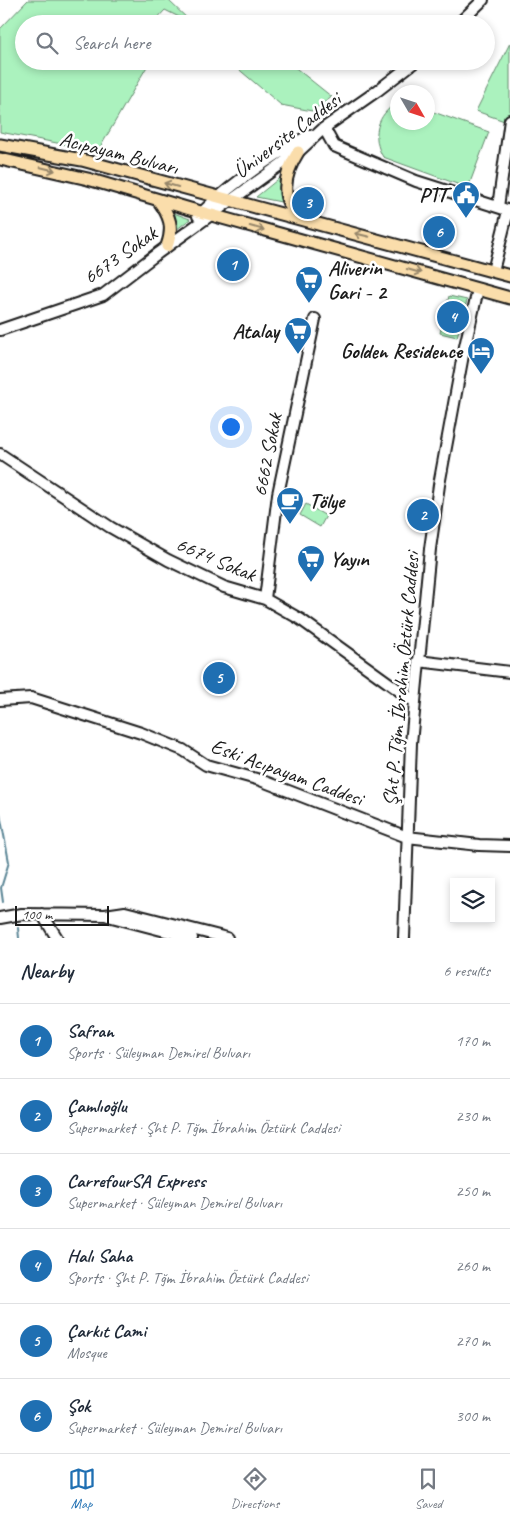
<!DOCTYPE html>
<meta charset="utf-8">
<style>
:root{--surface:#fff;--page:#f2f2f3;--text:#1f2937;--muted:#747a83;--line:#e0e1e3;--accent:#1f6fb2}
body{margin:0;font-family:Caveat,sans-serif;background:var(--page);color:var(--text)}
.controls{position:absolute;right:15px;bottom:15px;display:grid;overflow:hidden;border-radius:0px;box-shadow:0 2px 8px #0003}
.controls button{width:45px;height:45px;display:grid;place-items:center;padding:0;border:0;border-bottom:1px solid var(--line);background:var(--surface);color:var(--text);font:25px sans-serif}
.compass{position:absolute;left:390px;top:85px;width:45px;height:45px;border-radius:50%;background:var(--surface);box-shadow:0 2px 8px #0003;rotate:129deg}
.scale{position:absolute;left:15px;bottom:12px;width:94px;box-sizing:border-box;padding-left:5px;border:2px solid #1c1c1c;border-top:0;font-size:14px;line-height:18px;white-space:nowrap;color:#1c1c1c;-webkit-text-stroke:4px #fff;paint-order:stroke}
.you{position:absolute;left:230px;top:426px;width:18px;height:18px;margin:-12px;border:4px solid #fff;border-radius:50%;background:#1a73e8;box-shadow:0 0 0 8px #1a73e833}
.badge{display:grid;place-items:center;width:32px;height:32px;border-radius:50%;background:var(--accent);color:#fff;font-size:16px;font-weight:700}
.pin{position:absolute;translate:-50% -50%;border:2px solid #fff;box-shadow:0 1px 5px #0006}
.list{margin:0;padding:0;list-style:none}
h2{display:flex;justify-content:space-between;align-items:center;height:65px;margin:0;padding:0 20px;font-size:21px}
h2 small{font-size:16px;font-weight:400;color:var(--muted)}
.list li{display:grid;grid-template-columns:32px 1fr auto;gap:15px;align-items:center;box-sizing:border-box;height:75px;padding:0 20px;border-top:1px solid var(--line)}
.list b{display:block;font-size:19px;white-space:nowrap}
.list p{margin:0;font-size:16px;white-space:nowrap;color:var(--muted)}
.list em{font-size:16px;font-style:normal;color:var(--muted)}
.icon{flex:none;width:28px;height:28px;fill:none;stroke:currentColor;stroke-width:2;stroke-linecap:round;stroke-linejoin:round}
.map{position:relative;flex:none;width:510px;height:938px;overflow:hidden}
.search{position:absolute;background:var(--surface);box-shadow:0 2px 8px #0003;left:15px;right:15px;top:15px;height:55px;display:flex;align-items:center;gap:12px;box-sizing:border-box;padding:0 18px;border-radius:28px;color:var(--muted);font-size:19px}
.sheet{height:515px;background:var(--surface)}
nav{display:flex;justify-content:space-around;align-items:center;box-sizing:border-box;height:70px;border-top:1px solid var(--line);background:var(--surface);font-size:14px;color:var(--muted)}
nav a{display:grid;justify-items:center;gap:2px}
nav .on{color:var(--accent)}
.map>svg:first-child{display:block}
.green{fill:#abf2be;stroke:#64876d}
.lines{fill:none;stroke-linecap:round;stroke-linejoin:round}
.stream{stroke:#5b8696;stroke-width:2}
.secondary-casing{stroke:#1c1c1c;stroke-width:14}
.primary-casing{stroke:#1c1c1c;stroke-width:15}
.secondary{stroke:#fff;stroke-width:10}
.primary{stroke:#faddab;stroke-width:11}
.oneway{stroke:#96866b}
.labels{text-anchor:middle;stroke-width:5;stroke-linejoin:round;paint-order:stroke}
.street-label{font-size:21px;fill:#1c1c1c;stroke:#fff}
.poi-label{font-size:21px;font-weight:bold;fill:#1c1c1c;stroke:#fff;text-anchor:end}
</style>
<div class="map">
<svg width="510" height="938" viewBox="0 0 510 938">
<rect width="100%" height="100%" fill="#fff"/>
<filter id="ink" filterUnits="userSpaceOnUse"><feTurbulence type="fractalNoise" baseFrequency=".02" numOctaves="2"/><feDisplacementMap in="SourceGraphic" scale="10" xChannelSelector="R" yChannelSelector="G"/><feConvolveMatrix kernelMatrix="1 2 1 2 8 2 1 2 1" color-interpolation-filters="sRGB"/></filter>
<g filter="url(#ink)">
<path class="green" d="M 28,0 L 168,0 L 191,22 L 193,19 L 199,24 L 193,24 L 165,10 L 152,24 L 24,24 L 24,61 L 146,61 L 149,63 L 98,151 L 0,132 L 0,29 Z
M 510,43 L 510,123 L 476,111 Z
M 229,61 L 287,61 L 332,97 L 312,111 L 281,105 Z
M 397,103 L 398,122 L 428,122 L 428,110 L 489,132 L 468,188 L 383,157 C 371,137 377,114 397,103 Z
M 282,176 L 280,191 L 281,202 L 256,197 Z
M 171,212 L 190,219 L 176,230 Z
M 449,296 L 467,300 L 457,337 L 440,333 Z
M 291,496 L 303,504 L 297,515 L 287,508 Z
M 306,504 L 326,516 L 320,527 L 300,515 Z"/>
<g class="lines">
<path class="stream" d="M 0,814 L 9,862 L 1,888 L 3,902
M 18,928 L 19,938"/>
<defs>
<path id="secondary" d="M 458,24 L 483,0
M 324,128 L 334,146 L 416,181 L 510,211
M 498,207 L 510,120
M 198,216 C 230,185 271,156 310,135
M 493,271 L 508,211
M 0,330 L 103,295 L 158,253 L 298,152 L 324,128 L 377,91 L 416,61
M 0,454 L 110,527 L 168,560 L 224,587 L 265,599 L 300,619 L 415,702
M 265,599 L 278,494 L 315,319
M 418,661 L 510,672
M 0,700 L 31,698 L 141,733 L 183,750 L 206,765 L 260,780 L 407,837 L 479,845 L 510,846
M 42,914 L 57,938
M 108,916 L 192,938
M 0,918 L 22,914 L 105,915 L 125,912 L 227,938
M 404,938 L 411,743 L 430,549 L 439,485 L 463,355 L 478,289"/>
<path id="primary" d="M 0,145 L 82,160 L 510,276
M 298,152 C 284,174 278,202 302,218
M 0,159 L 88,179 L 190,209 L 510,298
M 158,200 C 170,216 174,227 167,246"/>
</defs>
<use href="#secondary" class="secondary-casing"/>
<use href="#primary" class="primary-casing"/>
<use href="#secondary" class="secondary"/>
<use href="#primary" class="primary"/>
</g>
<defs><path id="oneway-shaft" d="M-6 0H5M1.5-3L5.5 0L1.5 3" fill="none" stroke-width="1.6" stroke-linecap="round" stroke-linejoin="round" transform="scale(1.25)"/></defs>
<g class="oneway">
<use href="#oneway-shaft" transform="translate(48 169) rotate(13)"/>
<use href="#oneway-shaft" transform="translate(171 185) rotate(-164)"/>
<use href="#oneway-shaft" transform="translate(257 228) rotate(15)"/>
<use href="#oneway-shaft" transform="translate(362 235) rotate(-166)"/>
<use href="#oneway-shaft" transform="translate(414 271) rotate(16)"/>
</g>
</g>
<defs>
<symbol id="civic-pin" viewBox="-11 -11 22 30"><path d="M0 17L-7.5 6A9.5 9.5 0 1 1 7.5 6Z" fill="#1f6fb2" stroke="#fff"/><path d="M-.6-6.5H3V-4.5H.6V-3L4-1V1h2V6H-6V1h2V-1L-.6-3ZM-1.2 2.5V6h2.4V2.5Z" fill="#fff"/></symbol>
<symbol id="supermarket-pin" viewBox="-11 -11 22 30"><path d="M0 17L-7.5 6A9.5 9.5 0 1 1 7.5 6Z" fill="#1f6fb2" stroke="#fff"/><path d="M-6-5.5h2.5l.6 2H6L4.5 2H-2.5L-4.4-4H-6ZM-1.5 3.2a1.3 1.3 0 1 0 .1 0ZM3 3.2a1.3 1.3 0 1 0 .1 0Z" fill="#fff"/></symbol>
<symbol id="hotel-pin" viewBox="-11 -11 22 30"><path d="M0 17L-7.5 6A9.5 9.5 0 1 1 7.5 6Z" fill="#1f6fb2" stroke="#fff"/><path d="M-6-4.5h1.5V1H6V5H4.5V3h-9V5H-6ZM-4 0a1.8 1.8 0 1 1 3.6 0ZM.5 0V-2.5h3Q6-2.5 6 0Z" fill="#fff"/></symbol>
<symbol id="cafe-pin" viewBox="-11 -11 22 30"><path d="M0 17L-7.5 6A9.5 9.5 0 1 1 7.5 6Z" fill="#1f6fb2" stroke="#fff"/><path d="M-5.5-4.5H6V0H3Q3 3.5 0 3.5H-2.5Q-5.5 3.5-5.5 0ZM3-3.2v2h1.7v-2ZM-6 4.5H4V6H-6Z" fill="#fff"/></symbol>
</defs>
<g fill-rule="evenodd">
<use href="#civic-pin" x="450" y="179" width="32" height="43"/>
<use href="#supermarket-pin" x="293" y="264" width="32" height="43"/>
<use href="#supermarket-pin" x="282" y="315" width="32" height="43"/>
<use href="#hotel-pin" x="465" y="335" width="32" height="43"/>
<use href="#cafe-pin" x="274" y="485" width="32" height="43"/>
<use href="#supermarket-pin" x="295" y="543" width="32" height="43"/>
</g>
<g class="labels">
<g class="street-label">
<text transform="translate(287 135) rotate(-37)" y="7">Üniversite Caddesi</text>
<text transform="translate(119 153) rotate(14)" y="7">Acıpayam Bulvarı</text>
<text transform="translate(120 255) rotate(-35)" y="7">6673 Sokak</text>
<text transform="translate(267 455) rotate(-79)" y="7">6662 Sokak</text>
<text transform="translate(216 559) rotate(23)" y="7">6674 Sokak</text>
<text transform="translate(401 679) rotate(-85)" y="7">Şht P. Tğm İbrahim Öztürk Caddesi</text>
<text transform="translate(287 772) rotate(20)" y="7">Eski Acıpayam Caddesi</text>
</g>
<g class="poi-label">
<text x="447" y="202">PTT</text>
<text x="328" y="275" text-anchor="start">Aliverin<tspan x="328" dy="24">Gari - 2</tspan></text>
<text x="279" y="338">Atalay</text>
<text x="462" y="358">Golden Residence</text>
<text x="309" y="508" text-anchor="start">Tölye</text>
<text x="330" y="566" text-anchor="start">Yayın</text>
</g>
</g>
</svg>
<div class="controls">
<button><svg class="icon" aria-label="layers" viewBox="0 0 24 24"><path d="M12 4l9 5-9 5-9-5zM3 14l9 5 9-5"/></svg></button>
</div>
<svg class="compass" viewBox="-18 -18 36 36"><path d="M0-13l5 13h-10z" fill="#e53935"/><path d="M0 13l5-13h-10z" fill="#747a83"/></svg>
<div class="scale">100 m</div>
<div class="you"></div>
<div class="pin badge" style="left:233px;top:265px">1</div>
<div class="pin badge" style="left:423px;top:515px">2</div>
<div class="pin badge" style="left:308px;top:203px">3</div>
<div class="pin badge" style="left:453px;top:317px">4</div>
<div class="pin badge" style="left:219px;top:678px">5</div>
<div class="pin badge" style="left:439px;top:232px">6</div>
<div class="search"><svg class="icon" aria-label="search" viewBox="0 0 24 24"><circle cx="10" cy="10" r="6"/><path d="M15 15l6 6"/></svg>Search here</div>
</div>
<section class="sheet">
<h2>Nearby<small>6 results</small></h2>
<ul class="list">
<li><span class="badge">1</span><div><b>Safran</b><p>Sports · Süleyman Demirel Bulvarı</p></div><em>170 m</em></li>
<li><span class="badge">2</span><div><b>Çamlıoğlu</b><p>Supermarket · Şht P. Tğm İbrahim Öztürk Caddesi</p></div><em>230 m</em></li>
<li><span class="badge">3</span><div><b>CarrefourSA Express</b><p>Supermarket · Süleyman Demirel Bulvarı</p></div><em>250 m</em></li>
<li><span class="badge">4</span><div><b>Halı Saha</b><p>Sports · Şht P. Tğm İbrahim Öztürk Caddesi</p></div><em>260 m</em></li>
<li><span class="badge">5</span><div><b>Çarkıt Cami</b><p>Mosque</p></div><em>270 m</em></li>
<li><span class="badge">6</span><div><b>Şok</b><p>Supermarket · Süleyman Demirel Bulvarı</p></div><em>300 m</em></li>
</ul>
</section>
<nav>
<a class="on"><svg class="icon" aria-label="map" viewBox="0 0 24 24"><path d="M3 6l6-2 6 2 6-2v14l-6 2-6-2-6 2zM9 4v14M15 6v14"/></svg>Map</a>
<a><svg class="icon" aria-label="directions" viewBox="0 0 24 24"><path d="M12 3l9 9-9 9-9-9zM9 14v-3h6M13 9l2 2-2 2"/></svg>Directions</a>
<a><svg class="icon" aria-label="saved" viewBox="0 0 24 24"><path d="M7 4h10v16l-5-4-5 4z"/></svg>Saved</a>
</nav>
